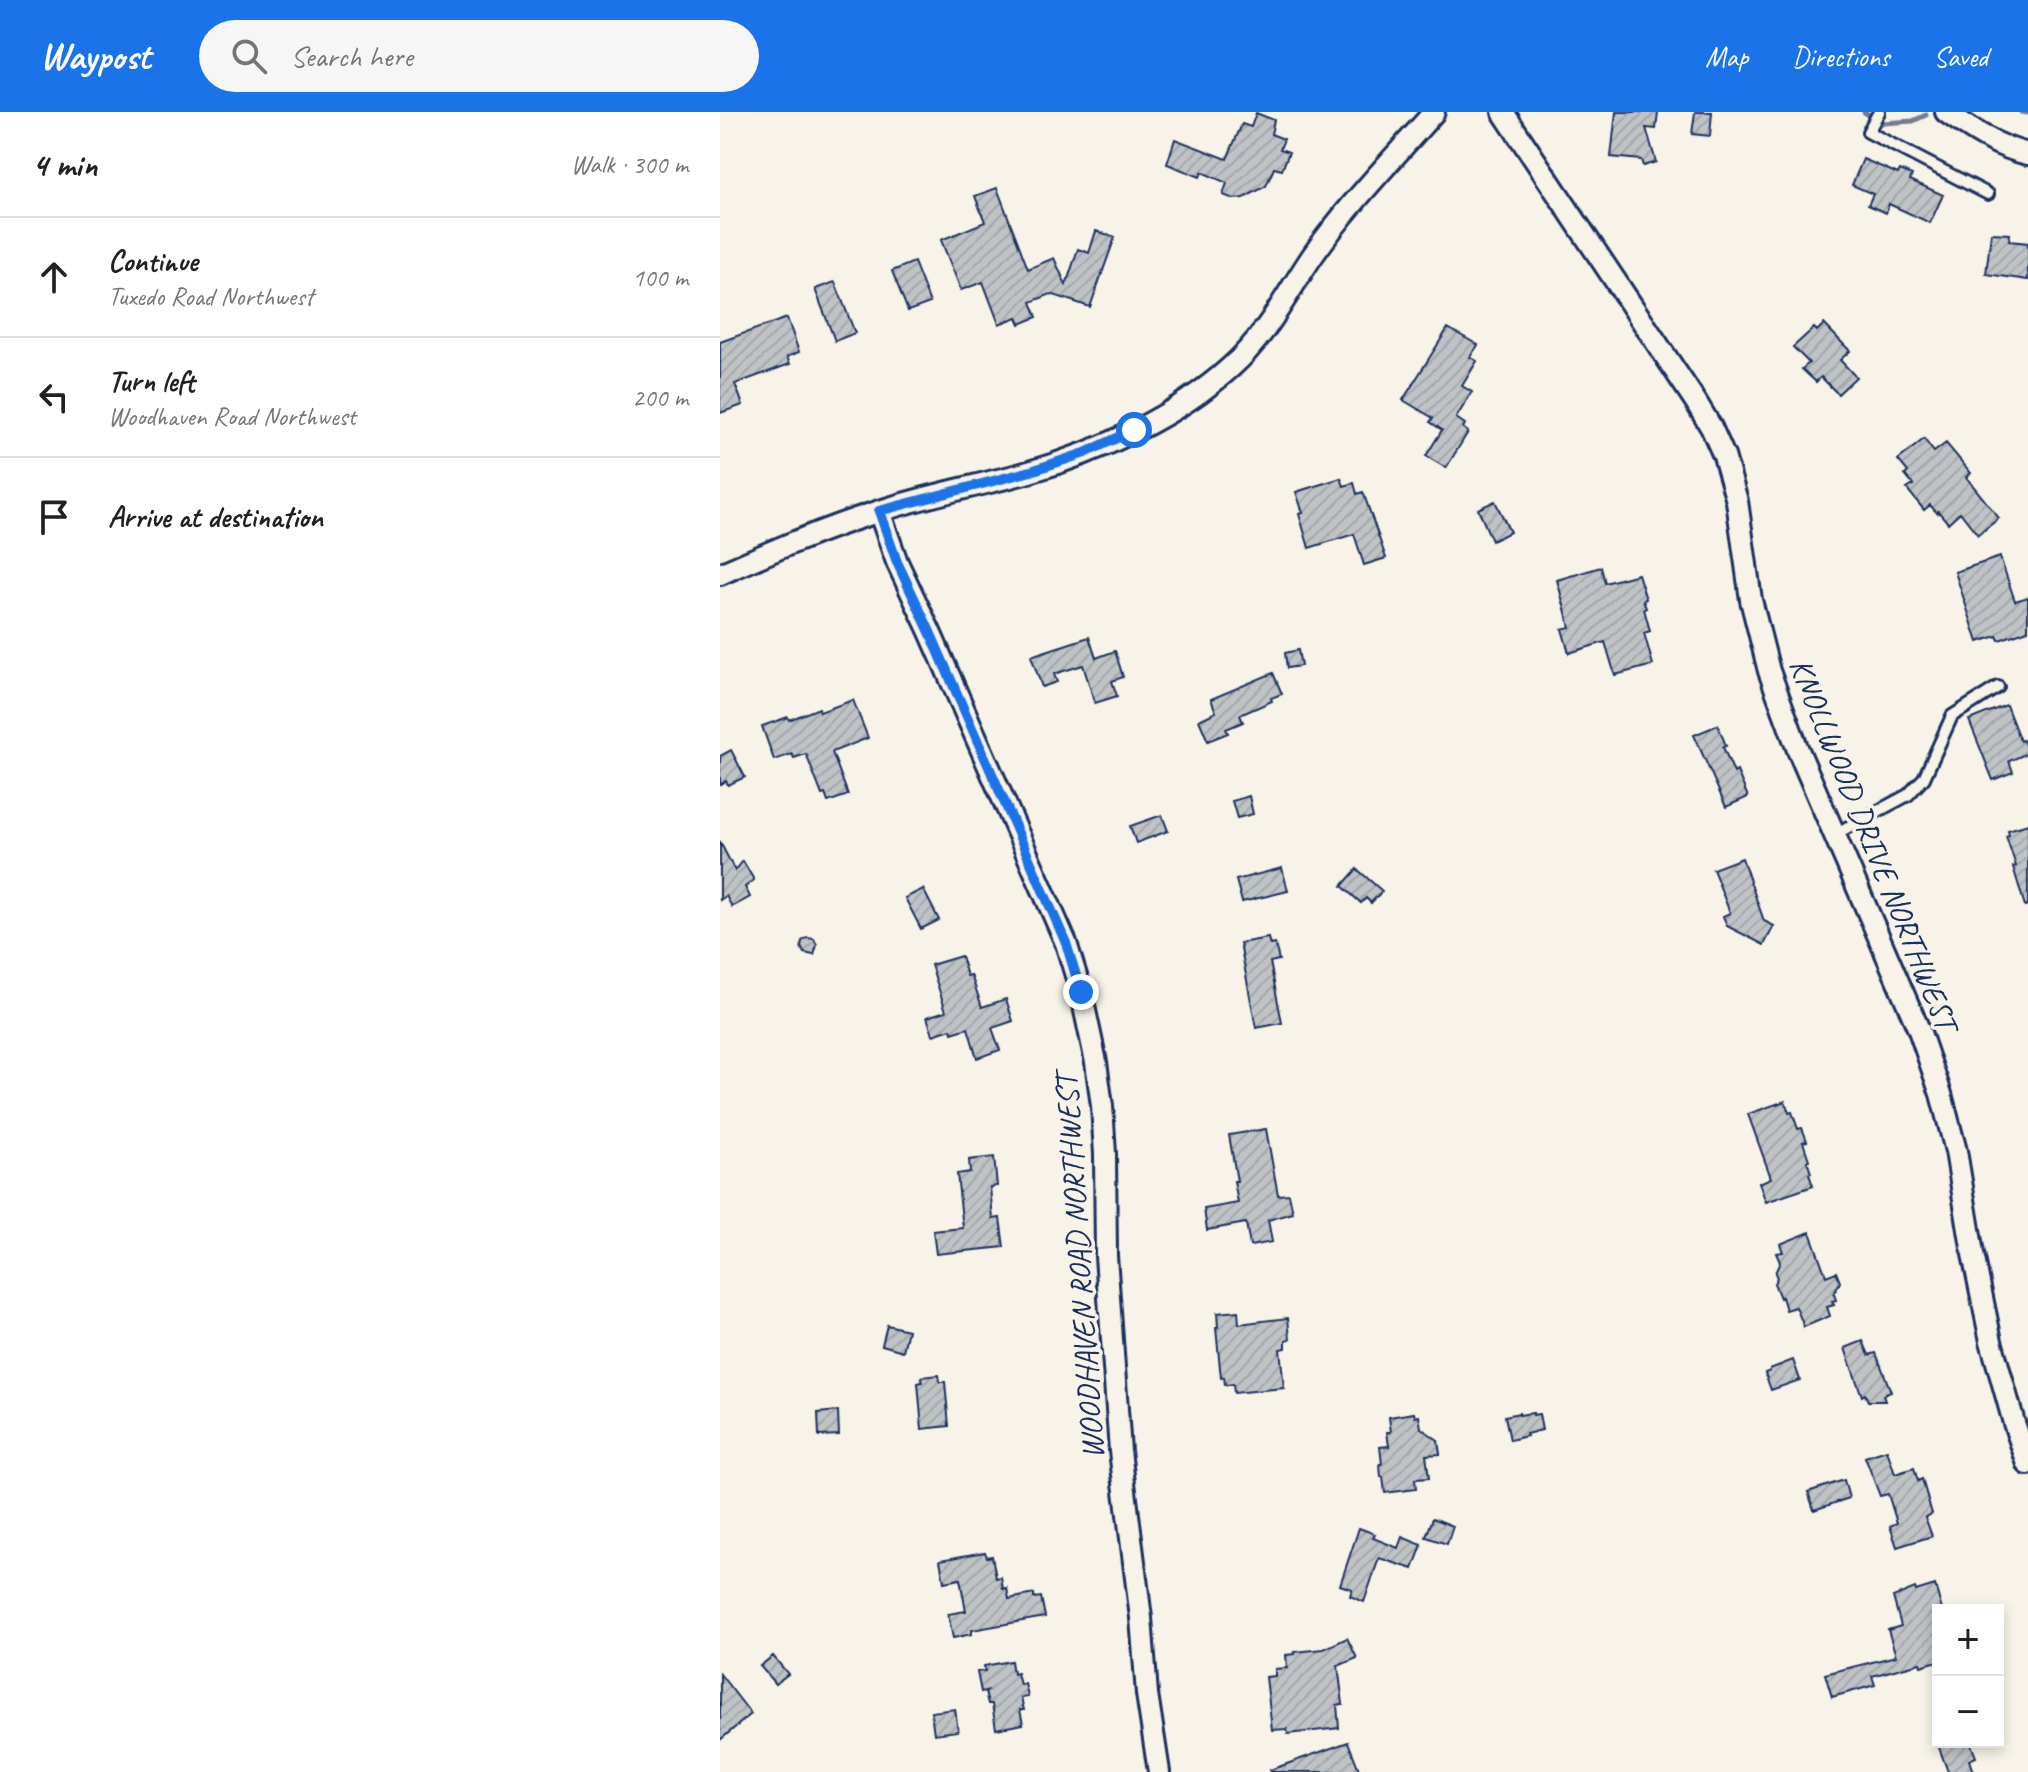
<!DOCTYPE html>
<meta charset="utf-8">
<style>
:root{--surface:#fff;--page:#f6f6f6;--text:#202124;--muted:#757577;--line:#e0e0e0;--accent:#1a73e8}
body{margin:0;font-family:Caveat,sans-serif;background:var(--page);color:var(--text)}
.controls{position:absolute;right:24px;bottom:24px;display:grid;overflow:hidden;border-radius:0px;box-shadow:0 4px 12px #0003}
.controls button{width:72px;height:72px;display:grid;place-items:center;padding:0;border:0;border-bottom:2px solid var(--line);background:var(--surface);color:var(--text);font:40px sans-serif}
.stop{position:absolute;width:24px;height:24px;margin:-18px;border:6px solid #1a73e8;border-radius:50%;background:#fff}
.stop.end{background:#1a73e8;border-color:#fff;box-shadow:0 2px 8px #0008}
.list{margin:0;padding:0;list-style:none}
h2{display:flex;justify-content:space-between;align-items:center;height:104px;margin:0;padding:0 32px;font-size:34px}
h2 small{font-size:26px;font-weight:400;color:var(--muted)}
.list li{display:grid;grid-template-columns:52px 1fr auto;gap:24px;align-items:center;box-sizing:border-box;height:120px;padding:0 32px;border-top:2px solid var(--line)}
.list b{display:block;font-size:30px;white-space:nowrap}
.list p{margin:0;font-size:26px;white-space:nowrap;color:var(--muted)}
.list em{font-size:26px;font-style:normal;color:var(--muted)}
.icon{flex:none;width:44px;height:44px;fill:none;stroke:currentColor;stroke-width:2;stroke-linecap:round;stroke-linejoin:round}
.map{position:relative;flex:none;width:1308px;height:1660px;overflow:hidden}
header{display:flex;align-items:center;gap:48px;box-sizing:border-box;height:112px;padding:0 40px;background:var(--accent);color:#fff}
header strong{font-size:38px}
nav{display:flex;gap:44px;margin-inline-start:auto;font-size:28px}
.search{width:560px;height:72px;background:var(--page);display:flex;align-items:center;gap:20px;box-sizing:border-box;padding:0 28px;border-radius:44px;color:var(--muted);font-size:30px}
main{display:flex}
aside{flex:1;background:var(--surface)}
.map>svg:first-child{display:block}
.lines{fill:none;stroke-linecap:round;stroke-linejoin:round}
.stream{stroke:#727c95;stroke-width:5}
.building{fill:url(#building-hatch);stroke:#1b2f5e;stroke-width:2}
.lane-casing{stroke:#1b2f5e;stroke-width:16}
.street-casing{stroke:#1b2f5e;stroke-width:26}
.lane{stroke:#f7f3e8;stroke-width:10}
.street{stroke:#f7f3e8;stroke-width:20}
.route{stroke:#1a73e8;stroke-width:10}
.labels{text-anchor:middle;stroke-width:7;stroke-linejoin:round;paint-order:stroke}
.street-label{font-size:32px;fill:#1b2f5e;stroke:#f7f3e8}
</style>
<header>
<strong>Waypost</strong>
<div class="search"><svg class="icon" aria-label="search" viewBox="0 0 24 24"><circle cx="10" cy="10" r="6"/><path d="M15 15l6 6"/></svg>Search here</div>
<nav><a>Map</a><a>Directions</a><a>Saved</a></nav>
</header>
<main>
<aside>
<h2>4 min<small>Walk · 300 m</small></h2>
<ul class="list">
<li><svg class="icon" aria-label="ahead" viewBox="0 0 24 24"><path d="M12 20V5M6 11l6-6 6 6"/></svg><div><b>Continue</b><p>Tuxedo Road Northwest</p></div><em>100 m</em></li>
<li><svg class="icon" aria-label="left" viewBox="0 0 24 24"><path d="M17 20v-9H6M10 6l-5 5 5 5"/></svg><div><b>Turn left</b><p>Woodhaven Road Northwest</p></div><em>200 m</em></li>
<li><svg class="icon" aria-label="arrive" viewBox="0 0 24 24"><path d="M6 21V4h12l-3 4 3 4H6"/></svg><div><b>Arrive at destination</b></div></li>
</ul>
</aside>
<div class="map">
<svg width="1308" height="1660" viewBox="0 0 1308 1660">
<defs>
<pattern id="building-hatch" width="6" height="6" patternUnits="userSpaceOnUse" patternTransform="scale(2)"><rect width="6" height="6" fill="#c0c3c5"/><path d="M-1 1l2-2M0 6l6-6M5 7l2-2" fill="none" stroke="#a4a8ac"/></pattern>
</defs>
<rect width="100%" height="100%" fill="#f7f3e8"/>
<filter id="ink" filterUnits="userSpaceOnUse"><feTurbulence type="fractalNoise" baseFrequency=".0125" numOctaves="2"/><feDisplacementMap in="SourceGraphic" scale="16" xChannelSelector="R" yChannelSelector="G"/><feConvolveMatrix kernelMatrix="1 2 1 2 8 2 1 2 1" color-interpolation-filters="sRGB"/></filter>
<g filter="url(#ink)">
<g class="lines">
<path class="stream" d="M 1144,0 L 1163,11 L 1193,9 L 1206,3
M 1301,0 L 1308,1"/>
</g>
<path class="building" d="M 896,0 L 938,0 L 936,17 L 926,16 L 936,50 L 923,54 L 921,48 L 891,45 Z
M 975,0 L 992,0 L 990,24 L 972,22 Z
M 536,1 L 554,8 L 551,22 L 564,27 L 560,37 L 569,40 L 562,58 L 554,56 L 546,74 L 524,86 L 514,87 L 503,83 L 507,71 L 482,60 L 480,65 L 447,52 L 455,27 L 507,47 L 522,12 L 531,15 Z
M 1143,47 L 1178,62 L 1180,58 L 1192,63 L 1190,68 L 1223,83 L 1210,111 L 1169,92 L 1166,101 L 1148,93 L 1153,82 L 1132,73 Z
M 277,76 L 308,157 L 334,146 L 346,173 L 358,137 L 369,141 L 376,119 L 395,125 L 370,195 L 331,182 L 311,190 L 317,205 L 300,212 L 297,205 L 279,212 L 263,170 L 241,178 L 221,128 L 265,110 L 255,84 Z
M 1271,121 L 1290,122 L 1289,129 L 1308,131 L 1308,168 L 1266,162 Z
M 194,150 L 210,191 L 188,199 L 172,159 Z
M 115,170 L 135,221 L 115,229 L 95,177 Z
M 67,206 L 79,240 L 67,245 L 70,252 L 15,272 L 23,293 L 0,301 L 0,230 Z
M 1104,212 L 1130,239 L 1120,248 L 1136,265 L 1118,282 L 1101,265 L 1096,270 L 1082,257 L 1089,251 L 1073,235 L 1094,216 L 1097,219 Z
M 728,216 L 758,233 L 750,245 L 757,249 L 742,274 L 752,280 L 736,306 L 745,312 L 743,316 L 748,320 L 726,356 L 706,344 L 722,318 L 710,310 L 713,306 L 683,288 Z
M 1204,327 L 1214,340 L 1226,331 L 1251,361 L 1246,365 L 1279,406 L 1258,423 L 1240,400 L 1228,411 L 1218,399 L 1217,401 L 1210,393 L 1204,398 L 1187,377 L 1193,373 L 1185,363 L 1188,360 L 1178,348 Z
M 621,366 L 624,374 L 634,371 L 637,382 L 643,380 L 666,446 L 644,453 L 634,422 L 589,436 L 579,402 L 583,401 L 576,380 Z
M 775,389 L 790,420 L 772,429 L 758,397 Z
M 1280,445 L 1295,489 L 1308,485 L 1308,518 L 1279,528 L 1277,524 L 1258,530 L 1235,460 Z
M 881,455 L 885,471 L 918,462 L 926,487 L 923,488 L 926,496 L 924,497 L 930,519 L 924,521 L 933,553 L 895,563 L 885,530 L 849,541 L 842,517 L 850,515 L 837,468 Z
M 369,525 L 376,546 L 395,539 L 403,565 L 392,569 L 397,584 L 375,591 L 363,553 L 334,562 L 337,570 L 322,575 L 311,544 Z
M 578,538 L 581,554 L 567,556 L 565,541 Z
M 553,561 L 562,582 L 551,586 L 552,589 L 520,603 L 523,610 L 506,617 L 508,621 L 488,629 L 479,608 L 496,600 L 491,587 Z
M 133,588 L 148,626 L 112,640 L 128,683 L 108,690 L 105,682 L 102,683 L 86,642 L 74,646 L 72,642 L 54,648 L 42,614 L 68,605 L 69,608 L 99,596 L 100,600 Z
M 1286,593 L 1300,629 L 1303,628 L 1308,641 L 1289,649 L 1293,660 L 1273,668 L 1249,608 Z
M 998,613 L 1006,634 L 1003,635 L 1014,661 L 1017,659 L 1028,685 L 1006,695 L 974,623 Z
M 11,638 L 25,665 L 8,673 L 6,669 L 0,673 L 0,644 Z
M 529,684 L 533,702 L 517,706 L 512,689 Z
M 442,703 L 448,719 L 416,731 L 410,714 Z
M 1308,712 L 1308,793 L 1305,794 L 1293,755 L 1296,754 L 1286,724 L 1289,723 L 1288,718 Z
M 0,730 L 15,759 L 23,749 L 34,768 L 25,775 L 30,785 L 12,795 L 6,784 L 0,788 Z
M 1022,746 L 1044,809 L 1054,814 L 1044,833 L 1007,814 L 1003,804 L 1010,801 L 993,757 Z
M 562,756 L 568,779 L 522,790 L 516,768 Z
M 637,757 L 662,779 L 651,791 L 646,786 L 641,791 L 622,774 Z
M 203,777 L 219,808 L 201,817 L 185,786 Z
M 87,826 L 94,827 L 97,833 L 94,843 L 84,841 L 81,835 L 82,829 Z
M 548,826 L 550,833 L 555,832 L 559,848 L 550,850 L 562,911 L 536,916 L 520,831 Z
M 241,844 L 247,864 L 251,863 L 262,895 L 286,887 L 293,909 L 272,916 L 280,938 L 257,946 L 248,916 L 232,921 L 231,917 L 213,923 L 207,905 L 226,899 L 211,853 Z
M 1065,989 L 1069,1001 L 1072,1000 L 1078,1017 L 1082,1016 L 1087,1029 L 1083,1030 L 1089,1048 L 1087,1049 L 1091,1061 L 1089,1062 L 1093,1074 L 1046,1090 L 1039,1071 L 1051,1066 L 1028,1002 Z
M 546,1017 L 558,1083 L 569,1082 L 573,1101 L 548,1108 L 552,1130 L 530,1134 L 526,1111 L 487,1118 L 484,1097 L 518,1091 L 514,1069 L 517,1069 L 509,1023 Z
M 274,1045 L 277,1074 L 270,1075 L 273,1107 L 280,1106 L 284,1135 L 216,1142 L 213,1119 L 243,1116 L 237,1062 L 250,1060 L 249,1048 Z
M 1090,1120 L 1106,1164 L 1116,1160 L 1120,1170 L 1114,1182 L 1116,1188 L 1112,1189 L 1114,1193 L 1107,1195 L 1110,1204 L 1084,1215 L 1076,1195 L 1066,1198 L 1062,1185 L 1060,1186 L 1054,1171 L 1057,1166 L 1055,1161 L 1060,1150 L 1056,1141 L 1063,1140 L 1060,1132 Z
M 518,1199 L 519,1212 L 568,1206 L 570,1227 L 566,1228 L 566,1236 L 560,1237 L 564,1276 L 514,1281 L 513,1272 L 505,1273 L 504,1265 L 501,1266 L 496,1216 L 498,1215 L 497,1201 Z
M 167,1213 L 188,1218 L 183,1239 L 162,1233 Z
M 1143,1229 L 1149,1243 L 1156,1241 L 1171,1280 L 1163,1283 L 1165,1289 L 1148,1289 L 1145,1282 L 1142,1284 L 1134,1262 L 1125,1236 Z
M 1073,1248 L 1080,1268 L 1051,1278 L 1045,1261 L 1050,1259 L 1050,1257 Z
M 219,1263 L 220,1270 L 225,1270 L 229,1314 L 202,1317 L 198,1271 L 202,1270 L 201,1265 Z
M 118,1299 L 119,1323 L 99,1324 L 98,1301 Z
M 694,1301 L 695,1305 L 699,1304 L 701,1316 L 718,1328 L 720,1342 L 706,1343 L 709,1366 L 695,1367 L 696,1377 L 665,1381 L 663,1365 L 661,1365 L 660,1352 L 662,1352 L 660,1335 L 669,1334 L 667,1320 L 671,1320 L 669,1305 Z
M 799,1301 L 799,1303 L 813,1301 L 813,1303 L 819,1302 L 822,1318 L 806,1322 L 807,1324 L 790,1328 L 785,1304 Z
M 1167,1338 L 1175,1362 L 1194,1356 L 1198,1369 L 1202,1367 L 1212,1402 L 1205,1405 L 1212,1424 L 1177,1435 L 1170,1414 L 1177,1411 L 1168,1382 L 1160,1384 L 1145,1345 Z
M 1124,1368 L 1129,1386 L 1094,1398 L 1088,1380 Z
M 713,1406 L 733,1414 L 727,1432 L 706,1425 Z
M 639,1416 L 655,1422 L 653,1426 L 678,1436 L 682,1425 L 702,1433 L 693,1457 L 659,1446 L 644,1490 L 630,1484 L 632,1477 L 620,1473 Z
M 265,1440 L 267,1445 L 272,1444 L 276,1466 L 281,1465 L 283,1477 L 287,1476 L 289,1487 L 314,1482 L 314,1486 L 321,1485 L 325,1505 L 252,1518 L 252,1522 L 233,1526 L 228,1502 L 246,1499 L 240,1467 L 224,1470 L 220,1448 Z
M 1215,1473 L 1222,1498 L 1218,1498 L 1218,1549 L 1201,1554 L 1200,1551 L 1152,1564 L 1155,1573 L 1112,1585 L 1105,1562 L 1176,1544 L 1168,1518 L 1181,1514 L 1173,1485 L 1195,1476 L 1196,1479 Z
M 627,1526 L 637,1546 L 618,1554 L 623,1592 L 617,1593 L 619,1616 L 568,1622 L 567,1617 L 552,1618 L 546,1565 L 555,1564 L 555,1557 L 567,1556 L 566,1543 L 575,1542 L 574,1540 L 604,1537 Z
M 53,1544 L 68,1562 L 55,1572 L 40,1554 Z
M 291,1549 L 293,1562 L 297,1561 L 300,1573 L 305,1572 L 308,1585 L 301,1586 L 304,1598 L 300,1598 L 303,1612 L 276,1617 L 272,1592 L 268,1592 L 265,1580 L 269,1578 L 261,1580 L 257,1560 L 265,1559 L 264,1554 Z
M 0,1562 L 31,1602 L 0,1628 Z
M 235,1597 L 238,1619 L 214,1622 L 211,1600 Z
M 628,1630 L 640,1660 L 550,1660 L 550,1658 Z
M 1217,1630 L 1250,1630 L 1256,1645 L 1249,1648 L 1253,1660 L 1228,1660 Z"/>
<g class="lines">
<defs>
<path id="lane" d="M 1159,0 L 1148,20 L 1268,82
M 1115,722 L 1188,683 L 1204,666 L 1232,604 L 1278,575"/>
<path id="street" d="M 783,0 L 976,290 L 991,315 L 1004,344 L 1017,389 L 1031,488 L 1049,559 L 1078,638 L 1199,918 L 1221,982 L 1236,1039 L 1253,1142 L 1271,1229 L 1294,1311 L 1308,1352
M 1226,0 C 1252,18 1277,35 1308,42
M 159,399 L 177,450 L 210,520 L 346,831 L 361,880 L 376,950 L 382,994 L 385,1042 L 386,1144 L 400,1339 L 421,1506 L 427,1582 L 439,1660
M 0,462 C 52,439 103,417 157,400 C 207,383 259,374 309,360 C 379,340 457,304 511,255 C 547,223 567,181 593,143 C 629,92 673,47 714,0"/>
</defs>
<use href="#lane" class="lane-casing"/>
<use href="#street" class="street-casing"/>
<use href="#lane" class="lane"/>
<use href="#street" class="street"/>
</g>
</g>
<g class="lines" filter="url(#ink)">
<path class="route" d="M 361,880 L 346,831 L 210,520 L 177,450 L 159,399 L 311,359 L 365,341 L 414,318"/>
</g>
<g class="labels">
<g class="street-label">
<text transform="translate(1154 732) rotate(68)" y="11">KNOLLWOOD DRIVE NORTHWEST</text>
<text transform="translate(359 1155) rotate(-94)" y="11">WOODHAVEN ROAD NORTHWEST</text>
</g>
</g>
</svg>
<div class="controls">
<button>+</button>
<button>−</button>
</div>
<div class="stop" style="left:414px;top:318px"></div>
<div class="stop end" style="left:361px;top:880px"></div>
</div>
</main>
